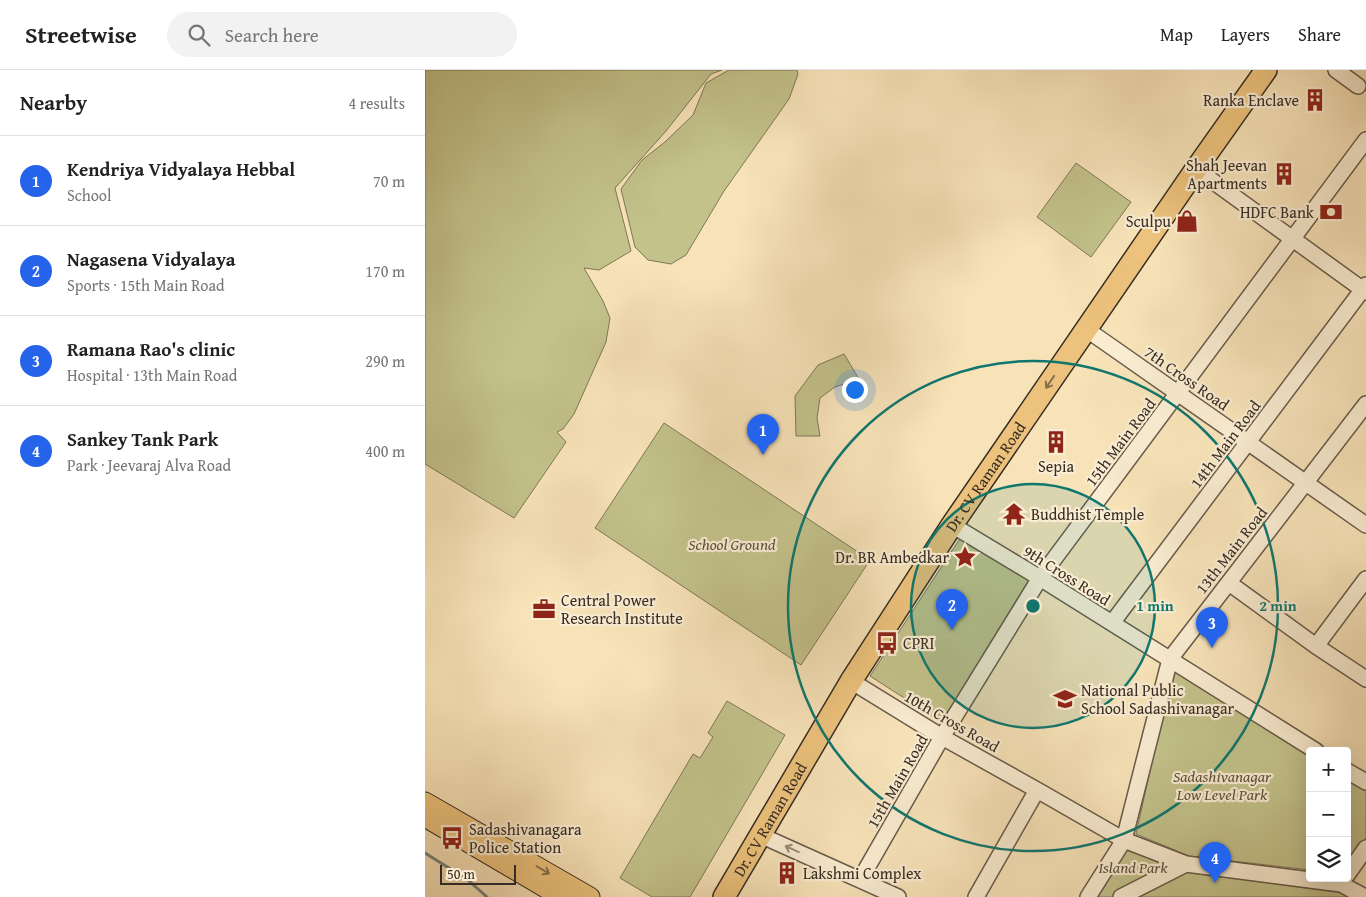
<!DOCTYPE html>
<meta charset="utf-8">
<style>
:root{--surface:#fff;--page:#f2f2f2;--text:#222;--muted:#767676;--line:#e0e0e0;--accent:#2563eb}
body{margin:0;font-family:"Gentium Book Plus",serif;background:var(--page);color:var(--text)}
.controls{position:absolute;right:15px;bottom:15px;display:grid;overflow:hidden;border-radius:5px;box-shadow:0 5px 20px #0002}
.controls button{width:45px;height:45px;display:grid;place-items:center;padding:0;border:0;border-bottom:1px solid var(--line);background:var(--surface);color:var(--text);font:25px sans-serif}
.scale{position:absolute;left:15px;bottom:12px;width:76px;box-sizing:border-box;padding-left:5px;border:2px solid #372c24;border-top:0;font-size:14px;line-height:18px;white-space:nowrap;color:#372c24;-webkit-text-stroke:4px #faedd2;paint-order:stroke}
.you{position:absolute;left:429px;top:319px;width:18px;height:18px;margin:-12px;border:4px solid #fff;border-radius:50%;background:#1a73e8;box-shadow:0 0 0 8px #1a73e833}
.badge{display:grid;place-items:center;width:32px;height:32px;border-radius:50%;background:var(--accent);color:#fff;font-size:16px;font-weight:700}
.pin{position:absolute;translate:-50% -41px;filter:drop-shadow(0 1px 2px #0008)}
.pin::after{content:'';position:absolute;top:26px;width:18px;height:15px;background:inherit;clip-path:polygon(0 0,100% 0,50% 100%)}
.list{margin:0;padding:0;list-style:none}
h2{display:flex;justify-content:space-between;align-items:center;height:65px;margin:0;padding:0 20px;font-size:21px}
h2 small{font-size:16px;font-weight:400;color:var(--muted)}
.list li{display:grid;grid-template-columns:32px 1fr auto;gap:15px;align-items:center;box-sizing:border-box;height:90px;padding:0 20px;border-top:1px solid var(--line)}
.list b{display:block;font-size:19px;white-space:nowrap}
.list p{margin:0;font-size:16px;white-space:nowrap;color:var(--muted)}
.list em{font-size:16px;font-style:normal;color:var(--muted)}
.icon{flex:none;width:28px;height:28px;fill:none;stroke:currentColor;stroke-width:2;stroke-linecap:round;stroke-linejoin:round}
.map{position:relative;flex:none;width:941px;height:827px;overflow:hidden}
header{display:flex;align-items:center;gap:30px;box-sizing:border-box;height:70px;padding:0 25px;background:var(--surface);border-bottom:1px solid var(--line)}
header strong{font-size:24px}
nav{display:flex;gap:28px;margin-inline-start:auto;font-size:18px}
.search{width:350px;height:45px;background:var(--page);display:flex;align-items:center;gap:12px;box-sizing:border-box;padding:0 18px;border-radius:28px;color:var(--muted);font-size:19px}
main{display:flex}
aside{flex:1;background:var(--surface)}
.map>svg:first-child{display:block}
.green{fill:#c3c28b;stroke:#7d7758}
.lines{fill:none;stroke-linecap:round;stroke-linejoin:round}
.stream{stroke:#75837a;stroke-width:3}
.minor-casing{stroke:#675a49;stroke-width:18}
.major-casing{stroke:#372c24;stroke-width:21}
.highway-casing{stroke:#372c24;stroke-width:24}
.minor{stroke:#faedd2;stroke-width:15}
.major{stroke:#ecc27c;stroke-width:19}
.highway{stroke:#ecc27c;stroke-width:21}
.oneway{stroke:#88704c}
.oneway2{stroke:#988c7b}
.ring{fill:none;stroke:#0f766e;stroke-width:2.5}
.labels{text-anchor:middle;stroke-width:4.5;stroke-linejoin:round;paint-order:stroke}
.poi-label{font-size:16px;fill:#372c24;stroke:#faedd2;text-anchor:start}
.street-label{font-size:16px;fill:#372c24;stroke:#faedd2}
.park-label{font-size:16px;font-style:italic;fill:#5a523e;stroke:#faedd2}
.centre{fill:#0f766e;stroke:#faedd2;stroke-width:2.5}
.ring-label{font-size:15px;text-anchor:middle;font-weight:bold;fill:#0f766e;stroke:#faedd2;stroke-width:4.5;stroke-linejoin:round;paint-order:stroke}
</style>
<header>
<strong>Streetwise</strong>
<div class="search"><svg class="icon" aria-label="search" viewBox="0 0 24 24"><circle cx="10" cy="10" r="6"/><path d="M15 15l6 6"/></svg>Search here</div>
<nav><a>Map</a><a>Layers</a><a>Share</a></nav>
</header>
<main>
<aside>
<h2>Nearby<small>4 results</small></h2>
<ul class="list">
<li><span class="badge">1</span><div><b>Kendriya Vidyalaya Hebbal</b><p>School</p></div><em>70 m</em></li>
<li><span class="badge">2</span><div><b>Nagasena Vidyalaya</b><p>Sports · 15th Main Road</p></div><em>170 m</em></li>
<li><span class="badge">3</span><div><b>Ramana Rao's clinic</b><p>Hospital · 13th Main Road</p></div><em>290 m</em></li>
<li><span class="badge">4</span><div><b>Sankey Tank Park</b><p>Park · Jeevaraj Alva Road</p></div><em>400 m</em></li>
</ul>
</aside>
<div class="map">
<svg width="941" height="827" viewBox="0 0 941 827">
<rect width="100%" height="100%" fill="#f8e3b9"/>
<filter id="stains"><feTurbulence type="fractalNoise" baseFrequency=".004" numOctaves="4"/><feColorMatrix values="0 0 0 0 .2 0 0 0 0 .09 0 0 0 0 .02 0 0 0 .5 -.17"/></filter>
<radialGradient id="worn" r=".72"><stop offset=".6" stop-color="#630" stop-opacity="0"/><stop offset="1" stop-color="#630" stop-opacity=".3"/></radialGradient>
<path class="green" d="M 0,0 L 297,0 L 286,4 L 241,61 L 190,118 L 206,181 L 174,200 L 159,198 L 178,231 L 185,248 L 181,272 L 149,344 L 138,359 L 132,362 L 141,372 L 89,448 L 0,394 Z
M 304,0 L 372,0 L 373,4 L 364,29 L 299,121 L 261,185 L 246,194 L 223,190 L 210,177 L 196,119 L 217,90 L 240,72 L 268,45 L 281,13 Z
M 651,93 L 706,132 L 666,187 L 612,147 Z
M 419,284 L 434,309 L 410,317 L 395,328 L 392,348 L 395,366 L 371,366 L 370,326 L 393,295 Z
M 239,353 L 445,490 L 376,595 L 170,458 Z
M 536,467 L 608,513 L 518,653 L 445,606 Z
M 748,597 L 885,683 L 885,800 L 764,786 L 711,764 Z
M 302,631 L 360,665 L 265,827 L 227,827 L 195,808 L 268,684 L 275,688 L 288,667 L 283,663 Z
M 922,706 L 941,718 L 941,768 L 922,793 Z
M 699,770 L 761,794 L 696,827 L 663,827 Z
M 762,802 L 918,823 L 924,827 L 711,827 Z"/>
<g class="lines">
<path class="stream" d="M 0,783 L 43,810 L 62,827"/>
<defs>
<path id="minor" d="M 911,0 L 933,16
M 771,99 L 941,222
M 661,259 L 941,455
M 527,455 L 615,508 L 891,681
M 804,513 L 891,576 L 941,609
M 687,553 L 941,215
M 891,576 L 941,509
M 426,611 L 517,667 L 612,720
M 922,701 L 941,712
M 335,765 L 473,827
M 922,805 L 941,778
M 435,810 L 517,667 L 615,508 L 941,70
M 551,827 L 612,720 L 699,770 L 761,794
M 663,827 L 699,770 L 745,589 L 941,334
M 696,827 L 761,794 L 916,814 L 940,827"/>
<path id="major" d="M 0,732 L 165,827
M 0,747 L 136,827"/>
<g id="highway">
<path id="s1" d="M 299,827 L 426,611 L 527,455 L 771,99 L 841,0"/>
</g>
</defs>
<use href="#minor" class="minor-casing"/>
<use href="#major" class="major-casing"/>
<use href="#highway" class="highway-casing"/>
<use href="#minor" class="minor"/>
<use href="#major" class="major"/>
<use href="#highway" class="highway"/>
</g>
<defs><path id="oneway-shaft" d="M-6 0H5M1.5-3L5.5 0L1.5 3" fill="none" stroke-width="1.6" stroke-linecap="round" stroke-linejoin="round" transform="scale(1.25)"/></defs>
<g class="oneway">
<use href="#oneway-shaft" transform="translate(625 312) rotate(124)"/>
<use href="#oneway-shaft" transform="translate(118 800) rotate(30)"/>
</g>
<use class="oneway2" href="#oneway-shaft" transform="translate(367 779) rotate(-156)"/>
<circle cx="608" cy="536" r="122" fill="#0f766e" fill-opacity=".12"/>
<g class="ring">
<circle cx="608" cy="536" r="122"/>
<circle cx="608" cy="536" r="245"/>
</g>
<defs>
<symbol id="building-bare" viewBox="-9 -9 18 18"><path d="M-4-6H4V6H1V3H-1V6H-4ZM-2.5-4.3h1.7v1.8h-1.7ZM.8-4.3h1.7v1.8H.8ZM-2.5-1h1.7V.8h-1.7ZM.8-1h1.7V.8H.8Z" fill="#8f2418" stroke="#faedd2" stroke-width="2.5" paint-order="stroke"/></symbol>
<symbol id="bank-bare" viewBox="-9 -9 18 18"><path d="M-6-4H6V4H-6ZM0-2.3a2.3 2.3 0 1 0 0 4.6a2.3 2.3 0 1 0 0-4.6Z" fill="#8f2418" stroke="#faedd2" stroke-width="2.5" paint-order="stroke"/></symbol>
<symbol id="shop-bare" viewBox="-9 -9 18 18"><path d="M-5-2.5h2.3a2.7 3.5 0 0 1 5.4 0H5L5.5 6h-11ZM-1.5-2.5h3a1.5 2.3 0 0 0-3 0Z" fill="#8f2418" stroke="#faedd2" stroke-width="2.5" paint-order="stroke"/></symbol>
<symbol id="temple-bare" viewBox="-9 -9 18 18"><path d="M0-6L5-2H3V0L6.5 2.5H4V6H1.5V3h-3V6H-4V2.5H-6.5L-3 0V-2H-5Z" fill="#8f2418" stroke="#faedd2" stroke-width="2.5" paint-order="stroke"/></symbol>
<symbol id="sight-bare" viewBox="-9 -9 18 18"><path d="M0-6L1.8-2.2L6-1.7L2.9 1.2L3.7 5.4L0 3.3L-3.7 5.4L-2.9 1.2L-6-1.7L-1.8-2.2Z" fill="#8f2418" stroke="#faedd2" stroke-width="2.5" paint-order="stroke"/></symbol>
<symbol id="office-bare" viewBox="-9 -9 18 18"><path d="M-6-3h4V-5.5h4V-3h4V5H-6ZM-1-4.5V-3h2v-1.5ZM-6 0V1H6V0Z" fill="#8f2418" stroke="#faedd2" stroke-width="2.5" paint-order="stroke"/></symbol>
<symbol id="bus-bare" viewBox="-9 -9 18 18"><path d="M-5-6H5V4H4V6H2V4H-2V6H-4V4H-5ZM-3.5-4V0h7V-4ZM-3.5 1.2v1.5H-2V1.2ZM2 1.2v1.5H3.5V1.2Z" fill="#8f2418" stroke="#faedd2" stroke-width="2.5" paint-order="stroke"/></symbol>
<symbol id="school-bare" viewBox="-9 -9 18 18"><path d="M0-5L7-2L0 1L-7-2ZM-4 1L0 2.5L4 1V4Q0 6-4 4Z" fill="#8f2418" stroke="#faedd2" stroke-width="2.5" paint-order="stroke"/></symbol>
</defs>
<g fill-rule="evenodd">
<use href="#building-bare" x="874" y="14" width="32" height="32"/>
<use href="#building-bare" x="843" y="88" width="32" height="32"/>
<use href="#bank-bare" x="890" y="126" width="32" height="32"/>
<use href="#shop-bare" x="746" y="135" width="32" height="32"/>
<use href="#building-bare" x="615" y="356" width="32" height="32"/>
<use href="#temple-bare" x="573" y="428" width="32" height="32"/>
<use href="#sight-bare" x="524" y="471" width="32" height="32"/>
<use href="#office-bare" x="103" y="523" width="32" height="32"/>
<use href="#bus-bare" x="446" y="557" width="32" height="32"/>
<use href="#school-bare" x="624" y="613" width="32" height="32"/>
<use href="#bus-bare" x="11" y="752" width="32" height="32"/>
<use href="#building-bare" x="346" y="787" width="32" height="32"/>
</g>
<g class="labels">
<g class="poi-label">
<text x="874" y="36" text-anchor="end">Ranka Enclave</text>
<text x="842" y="101" text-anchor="end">Shah Jeevan<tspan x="842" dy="18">Apartments</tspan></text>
<text x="889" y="148" text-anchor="end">HDFC Bank</text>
<text x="746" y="157" text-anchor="end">Sculpu</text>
<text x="631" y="402" text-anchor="middle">Sepia</text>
<text x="606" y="450">Buddhist Temple</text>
<text x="524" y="493" text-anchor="end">Dr. BR Ambedkar</text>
<text x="136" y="536">Central Power<tspan x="136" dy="18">Research Institute</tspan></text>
<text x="478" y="579">CPRI</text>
<text x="656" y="626">National Public<tspan x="656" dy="18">School Sadashivanagar</tspan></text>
<text x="44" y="765">Sadashivanagara<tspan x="44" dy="18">Police Station</tspan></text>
<text x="378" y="809">Lakshmi Complex</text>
</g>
<g class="street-label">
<text transform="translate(762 308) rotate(35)" y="6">7th Cross Road</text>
<text transform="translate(695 372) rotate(-53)" y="6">15th Main Road</text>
<text transform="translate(800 374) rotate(-53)" y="6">14th Main Road</text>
<text dy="6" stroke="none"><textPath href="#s1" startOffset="495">Dr. CV Raman Road</textPath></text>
<text transform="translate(806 480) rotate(-52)" y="6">13th Main Road</text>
<text transform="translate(642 505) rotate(32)" y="6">9th Cross Road</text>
<text transform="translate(527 651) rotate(30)" y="6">10th Cross Road</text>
<text transform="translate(472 711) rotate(-60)" y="6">15th Main Road</text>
<text dy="6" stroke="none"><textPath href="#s1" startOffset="90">Dr. CV Raman Road</textPath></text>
</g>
<g class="park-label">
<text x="307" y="480">School Ground</text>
<text x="797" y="712">Sadashivanagar<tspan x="797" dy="18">Low Level Park</tspan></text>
<text x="708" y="803">Island Park</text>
</g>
</g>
<circle cx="608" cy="536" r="8" class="centre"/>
<g class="ring-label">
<text x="730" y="541">1 min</text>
<text x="853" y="541">2 min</text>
</g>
<rect width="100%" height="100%" filter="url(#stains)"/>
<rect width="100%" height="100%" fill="url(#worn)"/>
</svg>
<div class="controls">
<button>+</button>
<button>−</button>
<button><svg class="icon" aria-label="layers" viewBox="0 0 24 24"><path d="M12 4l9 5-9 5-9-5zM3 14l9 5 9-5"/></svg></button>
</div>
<div class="scale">50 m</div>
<div class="you"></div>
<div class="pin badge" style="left:338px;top:385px">1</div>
<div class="pin badge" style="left:527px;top:560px">2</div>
<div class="pin badge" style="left:787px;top:578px">3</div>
<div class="pin badge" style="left:790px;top:813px">4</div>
</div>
</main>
